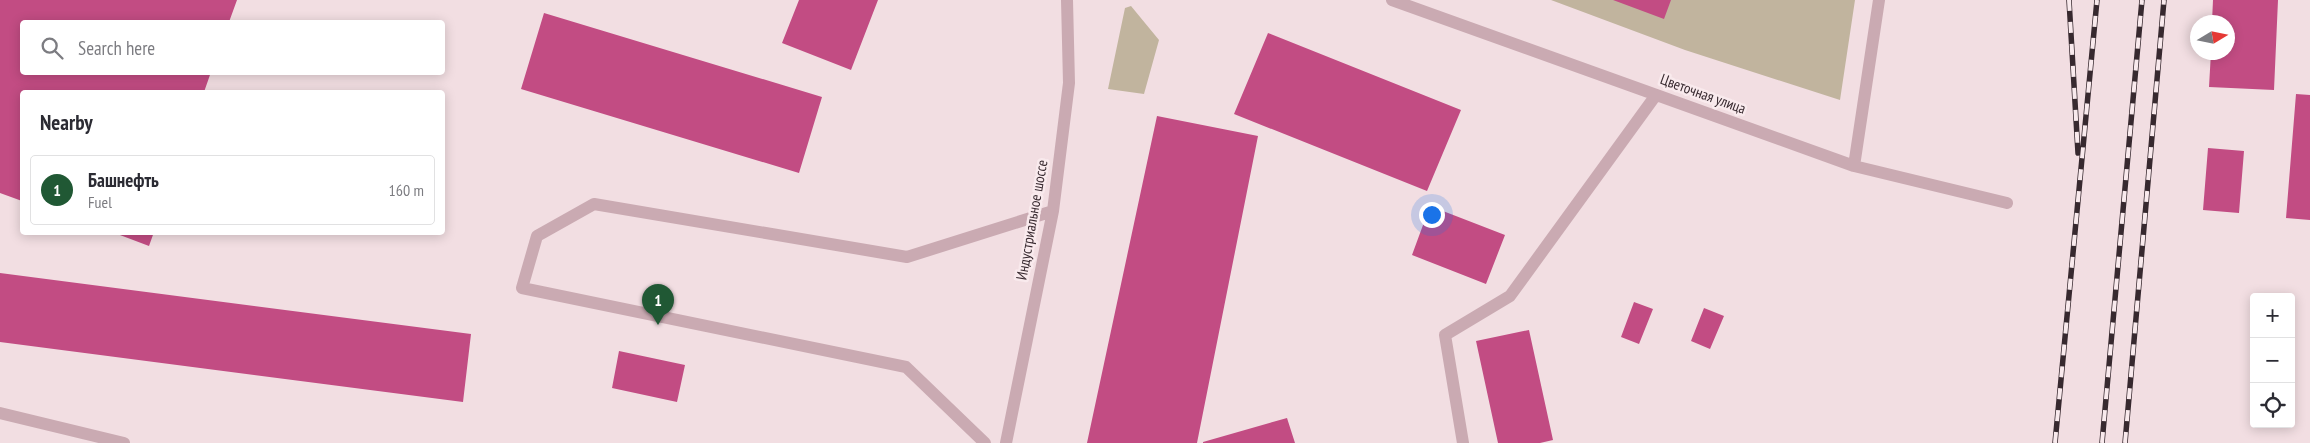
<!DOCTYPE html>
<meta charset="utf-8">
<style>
:root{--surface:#fff;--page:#f2f2f3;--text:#2b2b33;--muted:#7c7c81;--line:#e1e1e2;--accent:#205834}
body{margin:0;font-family:"PT Sans Narrow",sans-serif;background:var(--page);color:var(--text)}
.controls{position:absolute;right:15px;bottom:15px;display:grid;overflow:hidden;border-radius:5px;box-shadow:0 2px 12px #0003}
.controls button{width:45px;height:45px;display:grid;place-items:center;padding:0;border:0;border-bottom:1px solid var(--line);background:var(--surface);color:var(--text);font:25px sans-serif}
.compass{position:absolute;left:2190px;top:15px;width:45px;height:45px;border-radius:50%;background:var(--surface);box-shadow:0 2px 12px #0003;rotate:80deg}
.you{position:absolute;left:1431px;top:214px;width:18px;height:18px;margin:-12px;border:4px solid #fff;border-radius:50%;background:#1a73e8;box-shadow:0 0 0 8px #1a73e833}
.badge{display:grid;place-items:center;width:32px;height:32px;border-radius:50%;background:var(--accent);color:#fff;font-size:16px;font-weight:700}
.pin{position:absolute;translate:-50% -41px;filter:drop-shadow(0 1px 2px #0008)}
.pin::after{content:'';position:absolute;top:26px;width:18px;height:15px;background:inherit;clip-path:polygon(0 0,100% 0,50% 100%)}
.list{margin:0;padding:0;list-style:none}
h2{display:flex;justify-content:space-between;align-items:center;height:65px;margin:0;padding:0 20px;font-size:21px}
h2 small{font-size:16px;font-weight:400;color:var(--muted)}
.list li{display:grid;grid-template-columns:32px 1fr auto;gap:15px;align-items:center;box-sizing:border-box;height:70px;margin:0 10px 10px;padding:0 10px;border:1px solid var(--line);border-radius:5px}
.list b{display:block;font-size:19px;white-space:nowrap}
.list p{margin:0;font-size:16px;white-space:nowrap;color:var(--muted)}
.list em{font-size:16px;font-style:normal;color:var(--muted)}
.icon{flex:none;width:28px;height:28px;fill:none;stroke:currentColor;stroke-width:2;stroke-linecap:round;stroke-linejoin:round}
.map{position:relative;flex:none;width:2310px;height:443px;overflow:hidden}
.search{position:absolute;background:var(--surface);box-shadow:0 2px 12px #0003;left:20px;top:20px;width:425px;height:55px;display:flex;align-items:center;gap:12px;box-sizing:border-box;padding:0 18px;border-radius:5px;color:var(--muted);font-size:19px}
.panel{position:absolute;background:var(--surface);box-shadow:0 2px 12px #0003;left:20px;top:90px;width:425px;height:145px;border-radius:5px}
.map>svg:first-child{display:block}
.green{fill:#c1b49e}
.building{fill:#c24c83}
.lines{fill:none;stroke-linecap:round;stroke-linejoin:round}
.minor{stroke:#caaab2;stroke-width:12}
.rail-casing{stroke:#37292f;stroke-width:5.5}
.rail{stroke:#f9eaed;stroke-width:4;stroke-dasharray:11;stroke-linecap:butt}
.labels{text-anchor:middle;stroke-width:5;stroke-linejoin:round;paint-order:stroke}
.street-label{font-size:15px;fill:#37292f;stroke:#f9eaed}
</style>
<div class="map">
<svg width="2310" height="443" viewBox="0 0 2310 443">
<rect width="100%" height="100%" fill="#f2dee2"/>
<path class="green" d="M 1551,0 L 1855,0 L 1840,100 L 1685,50 Z
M 1131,6 L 1159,40 L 1144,94 L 1108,89 L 1125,8 Z"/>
<path class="building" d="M 0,0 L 237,0 L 229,22 L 22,22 L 22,72 L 211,72 L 204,92 L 22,92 L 22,201 L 0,193 Z
M 799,0 L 878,0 L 851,70 L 782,43 Z
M 1613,0 L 1671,0 L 1664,19 Z
M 2213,0 L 2278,0 L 2274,90 L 2209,87 L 2211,52 L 2228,52 L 2228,22 L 2212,22 Z
M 544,13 L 822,97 L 799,173 L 521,89 Z
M 1268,33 L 1461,110 L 1427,191 L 1234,114 Z
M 2296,94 L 2310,95 L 2310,220 L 2286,218 Z
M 1157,116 L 1258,136 L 1197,443 L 1087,443 Z
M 2208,148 L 2244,151 L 2239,213 L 2203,210 Z
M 1430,206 L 1505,235 L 1486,284 L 1412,255 Z
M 112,232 L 154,232 L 149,246 Z
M 0,273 L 471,334 L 463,402 L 0,342 Z
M 1634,302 L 1653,309 L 1639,344 L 1621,337 Z
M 1704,308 L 1724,316 L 1710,349 L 1691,341 Z
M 1529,330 L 1553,440 L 1540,443 L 1498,443 L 1476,341 Z
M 619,351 L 685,365 L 677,402 L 612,388 Z
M 1287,418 L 1295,443 L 1203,443 L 1203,442 Z"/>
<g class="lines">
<path class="minor" d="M 1392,0 L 1854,166 L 2007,203
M 1854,166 L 1879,0
M 0,413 L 124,443
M 985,443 L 906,367 L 522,288 L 537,236 L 594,204 L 907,257 L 1053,211
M 1006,443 L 1053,211 L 1069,83 L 1067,0
M 1463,443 L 1445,335 L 1510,296 L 1656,95"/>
<defs>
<path id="rail" d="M 2069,0 L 2078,153
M 2055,443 L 2097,0
M 2102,443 L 2142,0
M 2125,443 L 2164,0"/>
</defs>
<use href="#rail" class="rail-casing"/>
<use href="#rail" class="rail"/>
</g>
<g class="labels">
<g class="street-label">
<text transform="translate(1703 94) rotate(20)" y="5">Цветочная улица</text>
<text transform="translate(1032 220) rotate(-80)" y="5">Индустриальное шоссе</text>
</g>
</g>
</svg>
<div class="controls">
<button>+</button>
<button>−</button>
<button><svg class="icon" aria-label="locate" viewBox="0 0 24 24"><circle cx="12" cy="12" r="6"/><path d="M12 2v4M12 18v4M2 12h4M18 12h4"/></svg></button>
</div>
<svg class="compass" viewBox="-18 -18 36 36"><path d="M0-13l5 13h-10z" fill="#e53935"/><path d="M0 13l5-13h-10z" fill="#7c7c81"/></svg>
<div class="you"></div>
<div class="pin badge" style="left:658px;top:325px">1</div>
<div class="search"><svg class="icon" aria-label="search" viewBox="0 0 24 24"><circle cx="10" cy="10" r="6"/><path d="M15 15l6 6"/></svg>Search here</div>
<section class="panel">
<h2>Nearby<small></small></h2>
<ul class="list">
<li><span class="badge">1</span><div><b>Башнефть</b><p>Fuel</p></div><em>160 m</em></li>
</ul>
</section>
</div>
